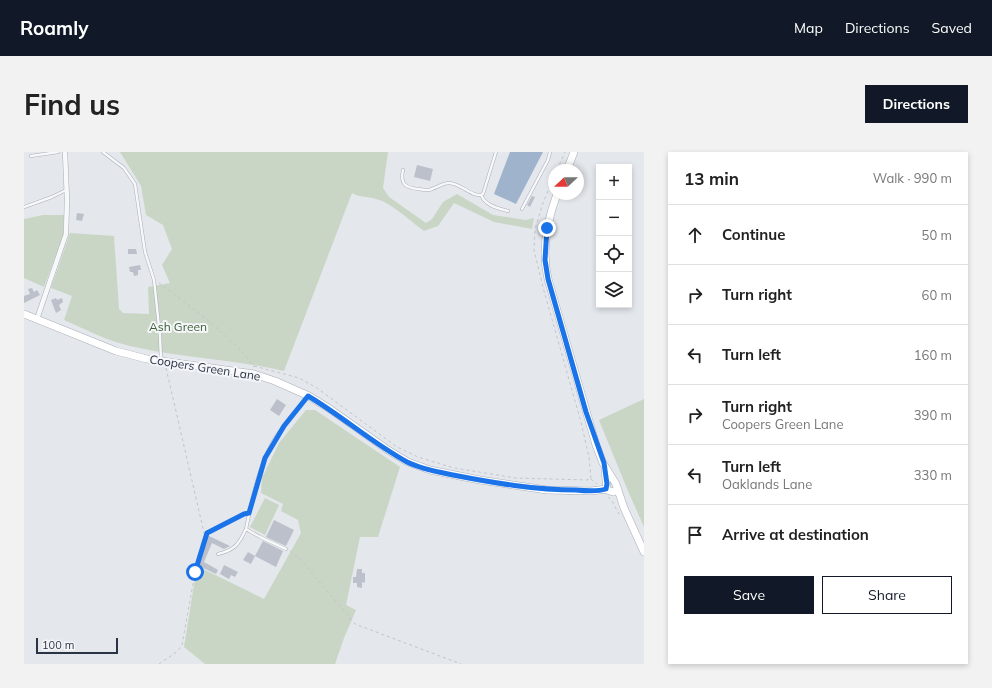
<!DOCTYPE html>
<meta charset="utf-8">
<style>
:root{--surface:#fff;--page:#f2f2f2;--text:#222;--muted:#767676;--line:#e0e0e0;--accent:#111827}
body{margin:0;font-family:Mulish,sans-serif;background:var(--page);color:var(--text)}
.controls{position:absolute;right:12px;top:12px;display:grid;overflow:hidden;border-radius:0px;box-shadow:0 2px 6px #0003}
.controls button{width:36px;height:36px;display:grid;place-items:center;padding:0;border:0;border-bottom:1px solid var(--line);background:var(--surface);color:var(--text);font:20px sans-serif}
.compass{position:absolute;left:524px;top:12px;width:36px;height:36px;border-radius:50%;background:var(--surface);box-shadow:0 2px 6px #0003;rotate:248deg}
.scale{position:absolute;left:12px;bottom:10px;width:82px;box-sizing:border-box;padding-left:4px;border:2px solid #2b3445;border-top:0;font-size:11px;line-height:14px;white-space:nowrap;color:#2b3445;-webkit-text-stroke:3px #f4f6f9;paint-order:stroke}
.stop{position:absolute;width:12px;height:12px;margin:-9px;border:3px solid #1a73e8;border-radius:50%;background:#fff}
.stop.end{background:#1a73e8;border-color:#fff;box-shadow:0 1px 4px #0008}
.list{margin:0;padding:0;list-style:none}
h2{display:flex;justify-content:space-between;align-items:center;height:52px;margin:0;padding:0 16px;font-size:17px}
h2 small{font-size:13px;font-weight:400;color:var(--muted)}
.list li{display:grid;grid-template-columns:26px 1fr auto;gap:12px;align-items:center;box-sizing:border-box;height:60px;padding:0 16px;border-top:1px solid var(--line)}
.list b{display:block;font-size:15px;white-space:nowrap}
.list p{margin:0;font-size:13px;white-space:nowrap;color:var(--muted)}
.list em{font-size:13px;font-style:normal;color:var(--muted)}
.actions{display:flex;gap:8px;padding:12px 16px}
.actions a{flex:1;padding:9px 0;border:1px solid var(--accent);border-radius:0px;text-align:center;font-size:14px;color:var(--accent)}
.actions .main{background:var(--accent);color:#fff}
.icon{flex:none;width:22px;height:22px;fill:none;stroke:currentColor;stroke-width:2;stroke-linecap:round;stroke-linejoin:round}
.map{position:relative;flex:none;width:620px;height:512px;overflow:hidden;border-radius:0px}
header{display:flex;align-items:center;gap:24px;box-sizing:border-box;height:56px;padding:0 20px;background:var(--accent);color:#fff}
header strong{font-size:19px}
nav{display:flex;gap:22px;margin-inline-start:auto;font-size:14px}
.intro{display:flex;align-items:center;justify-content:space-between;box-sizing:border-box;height:96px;padding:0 24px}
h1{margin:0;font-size:28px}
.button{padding:10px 18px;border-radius:0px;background:var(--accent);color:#fff;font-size:14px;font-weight:700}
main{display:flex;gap:24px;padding:0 24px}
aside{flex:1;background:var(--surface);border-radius:0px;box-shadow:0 2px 6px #0003}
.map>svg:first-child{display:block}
.green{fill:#c9d6c5}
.water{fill:#9fb4cc}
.building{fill:#bbc0ca}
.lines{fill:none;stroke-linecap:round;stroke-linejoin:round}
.lane-casing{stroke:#a9aeb7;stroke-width:3.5}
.street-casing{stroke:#a9aeb7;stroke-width:5.5}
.secondary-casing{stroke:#a9aeb7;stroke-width:8}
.path{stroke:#c2c5cb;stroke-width:1;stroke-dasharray:3 3;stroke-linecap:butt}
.lane{stroke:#f7f8fa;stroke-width:2.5}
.street{stroke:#f7f8fa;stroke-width:4.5}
.secondary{stroke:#fff;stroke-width:7}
.route{stroke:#1a73e8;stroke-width:5}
.labels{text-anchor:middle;stroke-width:4;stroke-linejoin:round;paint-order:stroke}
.park-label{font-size:12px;fill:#3f6138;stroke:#f4f6f9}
.street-label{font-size:12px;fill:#2b3445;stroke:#f4f6f9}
</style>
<header>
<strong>Roamly</strong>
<nav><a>Map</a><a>Directions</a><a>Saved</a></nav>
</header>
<div class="intro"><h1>Find us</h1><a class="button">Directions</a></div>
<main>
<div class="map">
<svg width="620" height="512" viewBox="0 0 620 512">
<rect width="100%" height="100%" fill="#e4e7ec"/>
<path class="green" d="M 96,0 L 364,0 L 359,36 L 365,45 L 402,71 L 408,67 L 419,50 L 433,42 L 469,63 L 502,68 L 510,66 L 508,77 L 470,70 L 430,51 L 414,74 L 400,79 C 386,69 368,51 352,47 C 343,44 336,46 328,41 L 260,219 C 209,207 156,206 106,194 C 83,189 61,177 40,168 L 48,144 L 27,136 L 46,81 L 90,84 L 95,157 L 99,161 L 125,162 L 124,135 L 146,131 L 138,113 L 148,97 L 139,73 L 122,63 L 117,34 Z
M 19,63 L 40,63 L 39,84 L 20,135 L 0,126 L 0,67 Z
M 620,247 L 620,375 L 604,339 L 575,268 Z
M 282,258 L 291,258 L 376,315 L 354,385 L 336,385 L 322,453 L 332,458 L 320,486 L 311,512 L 181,512 L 160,495 L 173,414 L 240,447 L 277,381 L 274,368 L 257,359 L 259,352 L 237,341 L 238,326 L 255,291 Z
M 241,346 L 255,353 L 241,383 L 226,375 Z"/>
<path class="water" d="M 486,0 L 519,0 L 492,52 L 470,42 Z"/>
<path class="building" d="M 393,13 L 409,17 L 406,29 L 390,25 Z
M 508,44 L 511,45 L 506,55 L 503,53 Z
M 53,61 L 60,62 L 58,69 L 52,68 Z
M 104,97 L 112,97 L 113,102 L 104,102 Z
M 116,113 L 117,118 L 114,118 L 114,123 L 110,124 L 109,120 L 106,120 L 105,115 Z
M 8,136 L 10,140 L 13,138 L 16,143 L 0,151 L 0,144 L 6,142 L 4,137 Z
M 32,146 L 33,148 L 38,146 L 39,150 L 35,153 L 37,158 L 32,161 L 27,148 Z
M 253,247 L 262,253 L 255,264 L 246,258 Z
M 250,368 L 270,378 L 262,394 L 242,385 Z
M 183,383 L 206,394 L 200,397 L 188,391 L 180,410 L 194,418 L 192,422 L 173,413 Z
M 239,389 L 259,399 L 252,415 L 231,404 L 227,412 L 219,408 L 224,400 L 231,404 Z
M 200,413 L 214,420 L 211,425 L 207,423 L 205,427 L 196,422 Z
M 333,417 L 338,417 L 338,421 L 341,421 L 341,431 L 338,430 L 338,436 L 333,435 L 333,431 L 329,431 L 329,425 L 332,425 Z"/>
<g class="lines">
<defs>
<path id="lane" d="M 79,0 L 100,16 L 111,32 L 121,100 L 130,128 L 136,184 L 137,208
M 7,4 L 34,0
M 379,18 C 376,32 381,36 395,37 C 398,38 402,38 404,38 C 411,37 418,31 425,31 C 437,31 450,47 459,42 L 472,0
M 457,43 C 462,54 473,56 484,59
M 0,55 L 28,45 L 42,38
M 498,57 L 524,8 L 526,0
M 262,397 L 236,385 L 222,377 C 228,348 234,317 248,291 C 258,274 272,259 284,244
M 194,402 C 211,398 215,392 222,377"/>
<path id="street" d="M 13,167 L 42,82 L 43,47 L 41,0"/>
<path id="secondary" d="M 543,18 L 550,0
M 533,42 C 523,69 517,98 524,127 L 572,293 L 579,311 L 592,332 L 600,356 L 620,400
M 0,162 L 92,199 L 123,207 L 230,222 L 251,229 L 285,244 L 306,257 L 364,298 L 384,310 L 406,318 L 456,328 L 523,338 L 567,339 L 583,337
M 581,317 L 583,338 L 589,340 L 592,338 L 593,335"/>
</defs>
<use href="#lane" class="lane-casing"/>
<use href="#street" class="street-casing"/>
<use href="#secondary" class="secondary-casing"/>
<path class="path" d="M 533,18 L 541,0
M 135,131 C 166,154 208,184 230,215
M 230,214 L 275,226 L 293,236 L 373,295 L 394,305 L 430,316 L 492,326 L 563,328 L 567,327 L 565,305 L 557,270 L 520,139 L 510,98 L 511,77 L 519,51 L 530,25
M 142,216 L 181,385
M 567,327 L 573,332
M 584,345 L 588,349 L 595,362
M 266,399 L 276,407 L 331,472 L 437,512
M 135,512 C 143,506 154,501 158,493 L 173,410 L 183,381 L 221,362"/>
<use href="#lane" class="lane"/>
<use href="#street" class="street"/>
<use href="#secondary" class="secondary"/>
</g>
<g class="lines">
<path class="route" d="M 171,420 L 183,381 L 220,362 L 225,361 L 241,306 L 260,274 L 284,244 C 318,264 348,291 383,310 C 397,317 414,320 429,323 C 470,331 511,338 552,338 C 562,339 573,340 582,337 L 583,332 L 580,311 L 562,260 L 524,127 L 521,108 L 523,76"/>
</g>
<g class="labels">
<g class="park-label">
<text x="154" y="179">Ash Green</text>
</g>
<g class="street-label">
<text transform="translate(181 216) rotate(9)" y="4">Coopers Green Lane</text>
</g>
</g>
</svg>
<div class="controls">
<button>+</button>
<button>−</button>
<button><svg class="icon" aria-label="locate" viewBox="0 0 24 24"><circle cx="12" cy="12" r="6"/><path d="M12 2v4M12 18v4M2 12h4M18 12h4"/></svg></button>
<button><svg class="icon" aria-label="layers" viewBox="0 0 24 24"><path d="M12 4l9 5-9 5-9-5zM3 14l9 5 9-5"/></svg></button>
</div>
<svg class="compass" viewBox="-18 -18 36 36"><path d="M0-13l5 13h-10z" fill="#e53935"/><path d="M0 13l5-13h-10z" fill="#767676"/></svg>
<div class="scale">100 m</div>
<div class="stop" style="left:171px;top:420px"></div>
<div class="stop end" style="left:523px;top:76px"></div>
</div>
<aside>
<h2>13 min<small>Walk · 990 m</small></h2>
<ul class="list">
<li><svg class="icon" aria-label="ahead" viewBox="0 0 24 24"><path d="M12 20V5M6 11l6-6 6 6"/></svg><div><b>Continue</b></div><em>50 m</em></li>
<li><svg class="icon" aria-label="right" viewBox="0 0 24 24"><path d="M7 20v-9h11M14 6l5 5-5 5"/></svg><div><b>Turn right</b></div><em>60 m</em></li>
<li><svg class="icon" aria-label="left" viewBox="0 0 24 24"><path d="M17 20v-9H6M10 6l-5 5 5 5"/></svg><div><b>Turn left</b></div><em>160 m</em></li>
<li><svg class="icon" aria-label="right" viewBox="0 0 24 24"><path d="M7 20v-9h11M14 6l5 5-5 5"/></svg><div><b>Turn right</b><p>Coopers Green Lane</p></div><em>390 m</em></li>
<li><svg class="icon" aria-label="left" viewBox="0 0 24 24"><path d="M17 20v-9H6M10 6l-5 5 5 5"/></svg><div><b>Turn left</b><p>Oaklands Lane</p></div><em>330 m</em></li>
<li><svg class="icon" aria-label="arrive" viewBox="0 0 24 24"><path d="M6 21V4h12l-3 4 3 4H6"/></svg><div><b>Arrive at destination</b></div></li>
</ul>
<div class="actions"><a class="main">Save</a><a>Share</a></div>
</aside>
</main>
